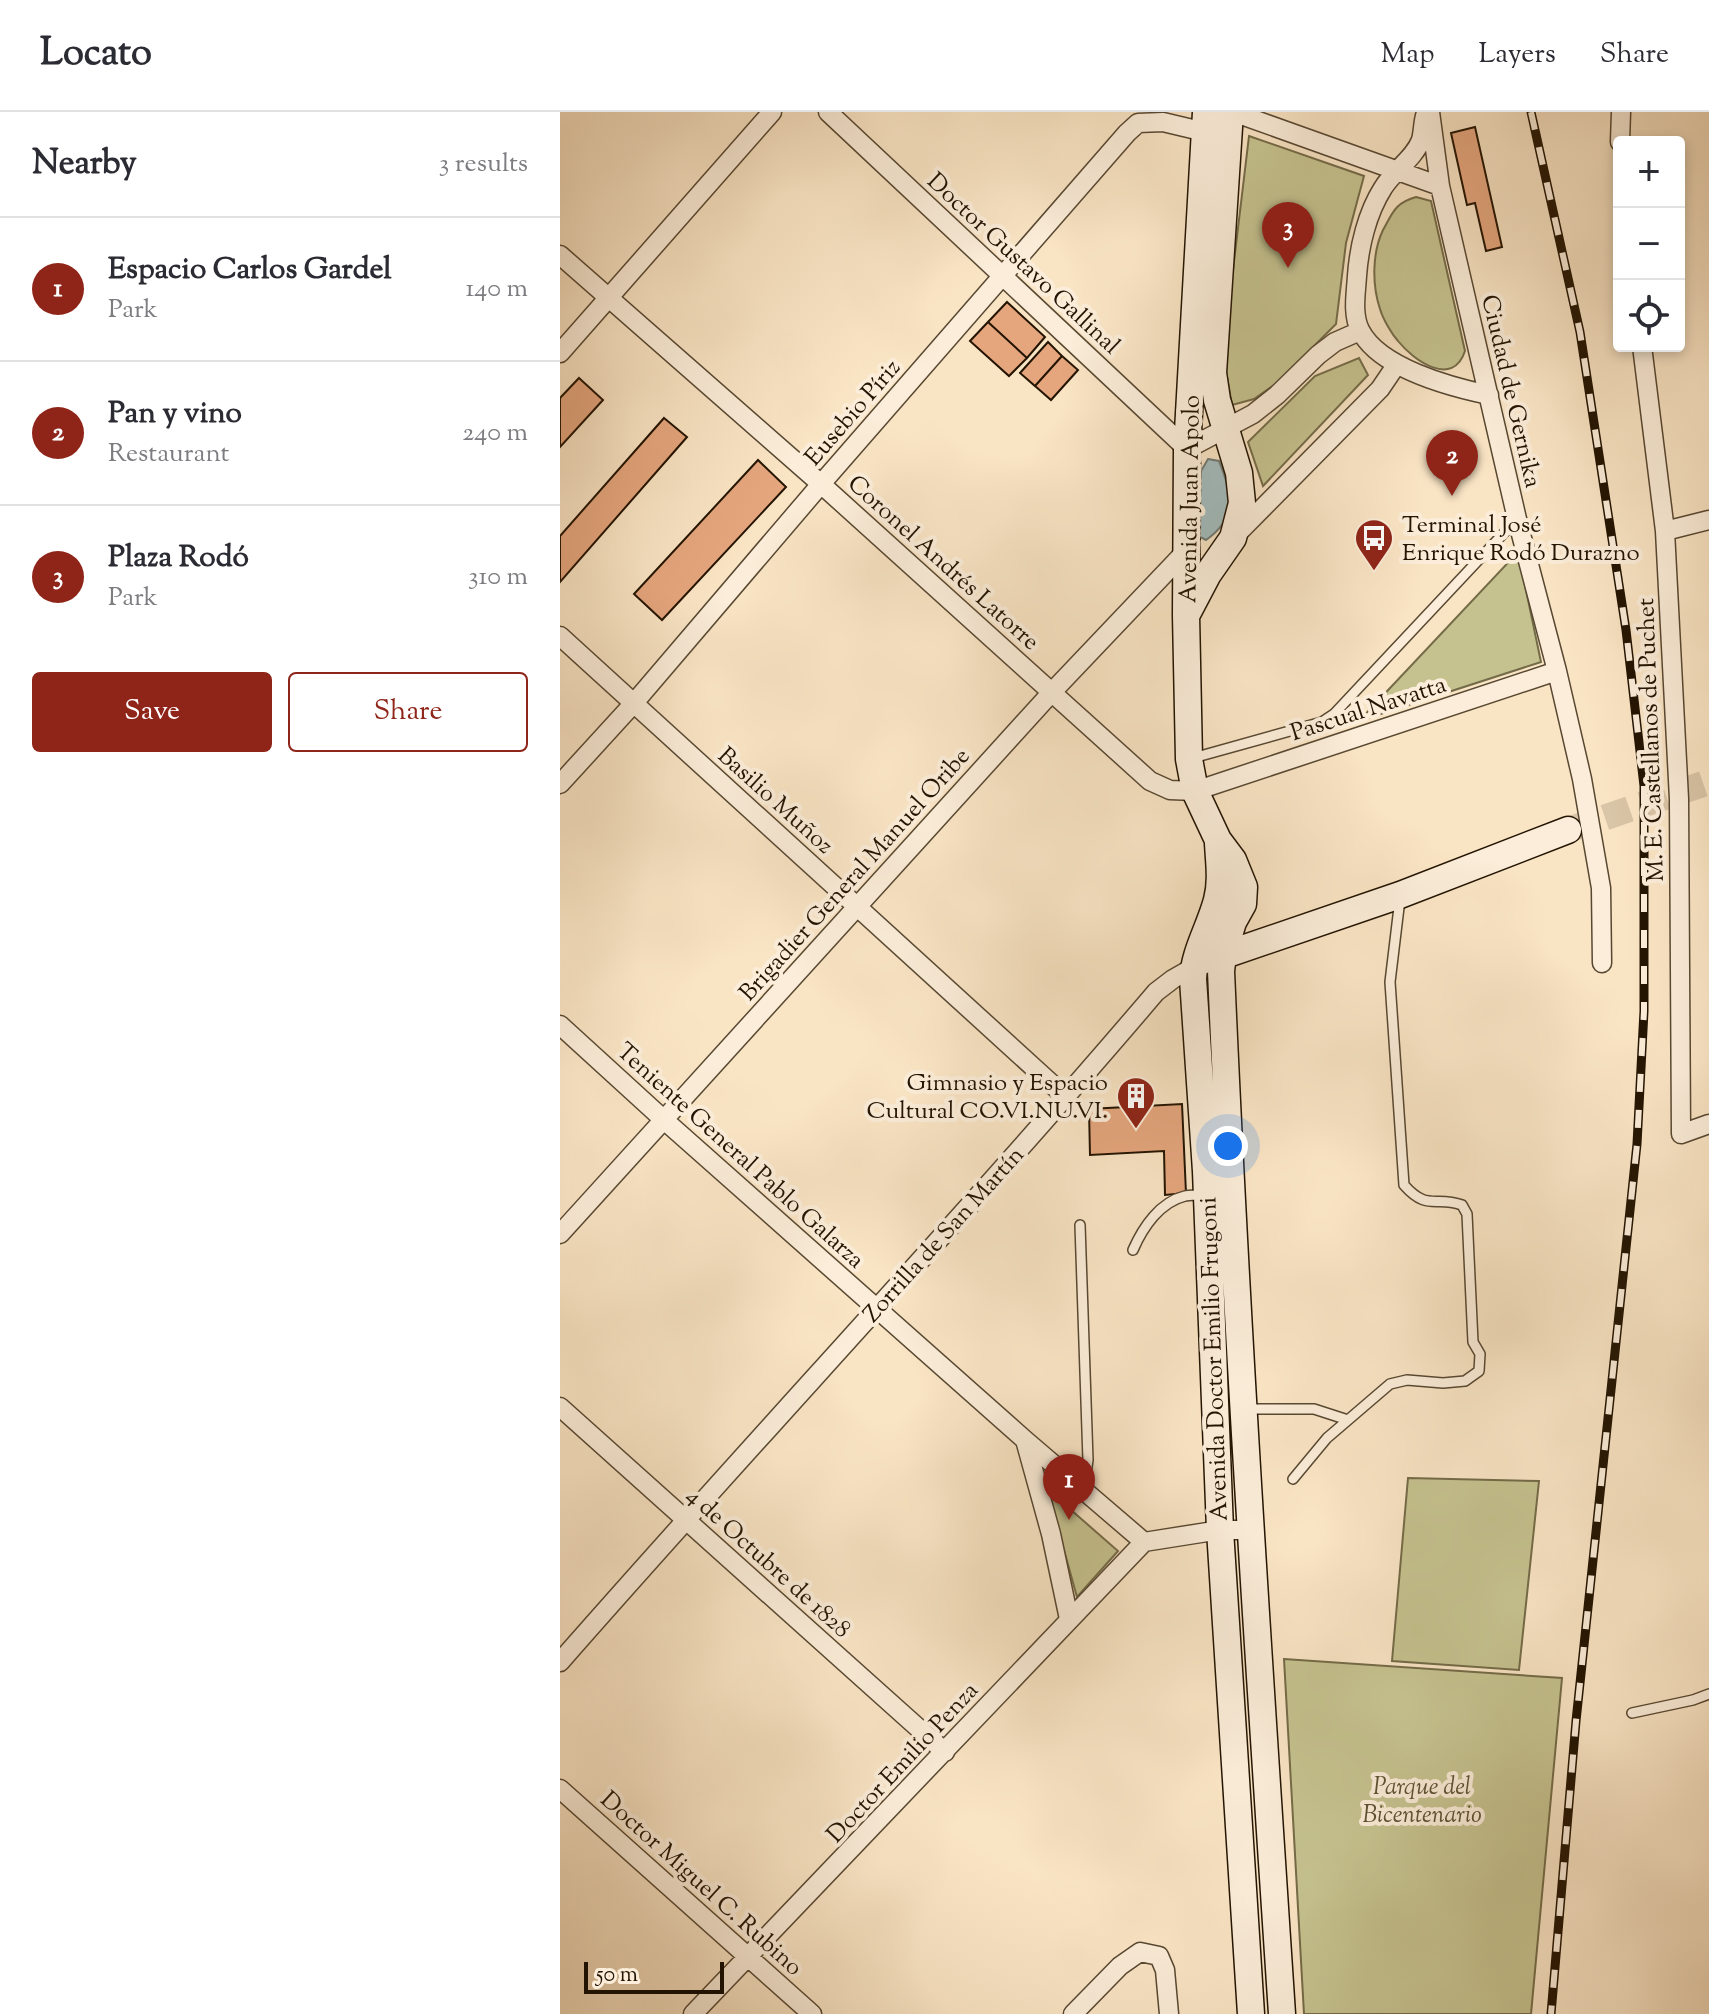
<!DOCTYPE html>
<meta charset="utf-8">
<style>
:root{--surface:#fff;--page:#f7f7f7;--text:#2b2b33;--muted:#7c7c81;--line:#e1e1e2;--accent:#8f2418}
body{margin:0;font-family:"Sorts Mill Goudy",serif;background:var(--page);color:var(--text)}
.controls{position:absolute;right:24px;top:24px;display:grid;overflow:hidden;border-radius:8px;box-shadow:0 4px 12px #0003}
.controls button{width:72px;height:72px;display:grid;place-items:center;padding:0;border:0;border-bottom:2px solid var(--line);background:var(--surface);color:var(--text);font:40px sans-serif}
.scale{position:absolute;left:24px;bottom:20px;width:140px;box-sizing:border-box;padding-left:8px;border:4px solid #231402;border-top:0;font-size:22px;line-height:28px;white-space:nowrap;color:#231402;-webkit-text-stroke:6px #fbedd9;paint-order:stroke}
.you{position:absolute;left:668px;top:1034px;width:28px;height:28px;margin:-20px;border:6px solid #fff;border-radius:50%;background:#1a73e8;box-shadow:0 0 0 12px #1a73e833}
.badge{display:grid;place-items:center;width:52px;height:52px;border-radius:50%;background:var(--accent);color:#fff;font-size:26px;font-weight:700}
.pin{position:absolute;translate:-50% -66px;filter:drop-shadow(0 2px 4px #0008)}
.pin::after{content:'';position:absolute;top:42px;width:28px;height:24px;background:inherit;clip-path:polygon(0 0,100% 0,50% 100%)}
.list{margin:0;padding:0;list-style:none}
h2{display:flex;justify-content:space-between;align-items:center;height:104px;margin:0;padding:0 32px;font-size:34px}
h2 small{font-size:26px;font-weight:400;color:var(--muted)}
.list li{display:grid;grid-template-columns:52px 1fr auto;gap:24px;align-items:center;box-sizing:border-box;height:144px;padding:0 32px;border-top:2px solid var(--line)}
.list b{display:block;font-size:30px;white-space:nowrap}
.list p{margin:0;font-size:26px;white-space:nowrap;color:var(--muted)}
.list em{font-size:26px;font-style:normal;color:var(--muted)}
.actions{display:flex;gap:16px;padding:24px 32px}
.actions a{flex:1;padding:18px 0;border:2px solid var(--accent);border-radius:8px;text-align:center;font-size:28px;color:var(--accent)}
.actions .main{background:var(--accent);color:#fff}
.icon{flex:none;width:44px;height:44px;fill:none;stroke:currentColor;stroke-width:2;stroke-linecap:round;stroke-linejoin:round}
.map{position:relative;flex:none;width:1149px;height:1902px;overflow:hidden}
header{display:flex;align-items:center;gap:48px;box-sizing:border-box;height:112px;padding:0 40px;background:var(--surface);border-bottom:2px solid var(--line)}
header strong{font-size:38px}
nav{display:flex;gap:44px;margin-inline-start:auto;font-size:28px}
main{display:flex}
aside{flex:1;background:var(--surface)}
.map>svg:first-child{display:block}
.green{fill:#c5c28f;stroke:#746b48;stroke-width:2}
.water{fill:#a2bcbe;stroke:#6f7973;stroke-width:2}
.building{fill:#e5a67e;stroke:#231402;stroke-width:2}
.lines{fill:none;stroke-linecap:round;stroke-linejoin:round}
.secondary-tunnel{stroke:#d9c5a7;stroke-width:26;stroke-dasharray:26 13;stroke-linecap:butt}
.lane-casing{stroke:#584832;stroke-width:12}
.street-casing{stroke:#584832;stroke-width:21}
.secondary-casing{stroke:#231402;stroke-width:29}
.lane{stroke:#fbedd9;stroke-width:9}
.street{stroke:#fbedd9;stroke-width:18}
.secondary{stroke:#fbedd9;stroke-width:26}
.rail-casing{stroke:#231402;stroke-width:9}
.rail{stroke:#fbedd9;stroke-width:6;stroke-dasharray:18;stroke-linecap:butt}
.labels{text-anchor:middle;stroke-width:8;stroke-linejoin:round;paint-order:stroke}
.street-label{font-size:24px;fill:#231402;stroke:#fbedd9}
.poi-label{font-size:24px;fill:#231402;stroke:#fbedd9;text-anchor:start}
.park-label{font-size:24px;font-style:italic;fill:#5c5133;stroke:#fbedd9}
</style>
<header>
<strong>Locato</strong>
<nav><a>Map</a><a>Layers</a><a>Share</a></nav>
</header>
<main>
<aside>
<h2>Nearby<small>3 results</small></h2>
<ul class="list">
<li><span class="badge">1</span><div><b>Espacio Carlos Gardel</b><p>Park</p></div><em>140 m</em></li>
<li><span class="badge">2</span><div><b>Pan y vino</b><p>Restaurant</p></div><em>240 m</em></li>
<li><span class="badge">3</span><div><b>Plaza Rodó</b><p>Park</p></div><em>310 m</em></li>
</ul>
<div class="actions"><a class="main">Save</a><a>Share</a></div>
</aside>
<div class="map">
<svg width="1149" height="1902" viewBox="0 0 1149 1902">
<rect width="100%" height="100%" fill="#f9e4c4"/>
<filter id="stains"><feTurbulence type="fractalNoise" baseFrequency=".0025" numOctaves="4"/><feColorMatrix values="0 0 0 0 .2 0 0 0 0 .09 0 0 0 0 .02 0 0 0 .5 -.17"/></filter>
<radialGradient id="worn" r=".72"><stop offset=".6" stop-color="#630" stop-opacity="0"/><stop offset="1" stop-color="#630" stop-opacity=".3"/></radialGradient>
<path class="green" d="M 689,24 L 804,64 L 786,131 L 776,212 L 717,271 L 694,287 L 672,293 L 663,242 Z
M 856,85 L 871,89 L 905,239 C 893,276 854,249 838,229 C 831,221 823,207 820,197 C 812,173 812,141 823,118 C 833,100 835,91 856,85 Z
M 799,246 L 808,263 L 703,374 L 688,330 L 755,264 Z
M 958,440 L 981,550 L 799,609 Z
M 848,1366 L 979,1369 L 959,1558 L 832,1549 Z
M 487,1377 L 558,1439 L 517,1485 Z
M 724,1547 L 1002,1566 L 971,1902 L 744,1902 Z"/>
<path class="water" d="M 648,347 L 659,349 C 672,381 679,405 646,428 L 638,424 L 641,359 Z"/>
<path class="building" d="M 915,15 L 942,135 L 926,139 L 915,91 L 907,93 L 891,21 Z
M 447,190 L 485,225 L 467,246 L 428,210 Z
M 428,210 L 467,246 L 449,264 L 410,229 Z
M 488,230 L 502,244 L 475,274 L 460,261 Z
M 502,244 L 518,258 L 491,288 L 475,274 Z
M 19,266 L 43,288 L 0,335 L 0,286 Z
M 104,306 L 127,325 L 0,470 L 0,424 Z
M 198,348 L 226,375 L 102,508 L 74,482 Z
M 622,992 L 626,1081 L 605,1083 L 604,1039 L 530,1043 L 529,997 Z"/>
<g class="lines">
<path class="secondary-tunnel" d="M 1008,718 L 1149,670"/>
<defs>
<path id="lane" d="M 633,646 L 762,610 L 774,602 L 957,407
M 520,1113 L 528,1348 L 525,1368 L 521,1376
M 573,1138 C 583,1115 600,1090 625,1084 C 631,1083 638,1083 644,1083
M 687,1297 L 754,1297 L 788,1308
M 733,1367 L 767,1326 L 830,1272 L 847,1268 L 883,1271 L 905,1269 L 919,1259 L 920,1242 L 913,1230 L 907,1102 L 902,1093 C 875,1083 868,1100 844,1073 L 830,870 L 840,787
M 1072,1601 L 1133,1588 L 1149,1582"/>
<path id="street" d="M 268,0 L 627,337 L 693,302 L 717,283 L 758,243 L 775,230 L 800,219
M 673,0 L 880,74
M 870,0 L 880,74 L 957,407 L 997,559 L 1022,667 L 1041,776 L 1042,851
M 865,4 C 863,11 863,21 861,28 C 854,47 833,59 823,76 C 807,101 799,135 797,164 C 796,181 792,202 800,218 C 819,256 891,275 929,283
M 1060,30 L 1061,0
M 0,143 L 261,372 L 590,669 L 610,678 L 635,679 L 997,559
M 1082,234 L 1105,419 L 1119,687 L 1121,1022 L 1149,1012
M 0,241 L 212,0
M 1105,419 L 1149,408
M 675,424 L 820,277 L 837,252
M 0,524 L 506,985
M 0,672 L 74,591 L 261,372 L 567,21 L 578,11 L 603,10 L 645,20
M 0,913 L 103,1007 L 465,1328 L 584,1430
M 0,1122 L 492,580 L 627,438
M 0,1295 L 385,1640
M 465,1328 L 491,1422 L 509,1507
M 584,1430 L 660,1418 L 690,1418
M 0,1550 C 197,1325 402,1108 596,880 L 613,867 L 634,855
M 0,1677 L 252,1902
M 133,1902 L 584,1430
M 513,1902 L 560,1854 L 580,1840 L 599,1844 L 605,1858 L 609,1902"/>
<path id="secondary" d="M 646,0 L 627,337 L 626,503 L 629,647 L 635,679 L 658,728 L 673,748 L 684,775 L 683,792 L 673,810 L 663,843 L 661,859 C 676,1207 699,1554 722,1902
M 628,500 L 648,462 L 673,426 L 682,391 L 679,361 L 657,288 L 653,261 L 670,0
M 658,731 C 659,751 662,769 657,788 C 650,815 634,840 633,867 L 646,1059 L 660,1418 L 691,1902
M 650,848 L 840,783 L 1008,718"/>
</defs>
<use href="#lane" class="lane-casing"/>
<use href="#street" class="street-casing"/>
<use href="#secondary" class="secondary-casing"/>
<use href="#lane" class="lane"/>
<use href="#street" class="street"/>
<use href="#secondary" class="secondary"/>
<defs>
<path id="rail" d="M 971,0 L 1020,220 L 1066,518 L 1084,674 L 1084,899 L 1077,1032 L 1016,1609 L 991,1902"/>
</defs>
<use href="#rail" class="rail-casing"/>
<use href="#rail" class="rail"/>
</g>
<defs>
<symbol id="bus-pin" viewBox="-11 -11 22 30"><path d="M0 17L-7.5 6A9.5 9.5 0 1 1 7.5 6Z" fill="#8f2418" stroke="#fbedd9"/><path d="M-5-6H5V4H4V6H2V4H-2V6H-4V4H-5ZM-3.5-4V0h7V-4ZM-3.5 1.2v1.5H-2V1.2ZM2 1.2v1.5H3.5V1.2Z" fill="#fff"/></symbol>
<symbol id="building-pin" viewBox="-11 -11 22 30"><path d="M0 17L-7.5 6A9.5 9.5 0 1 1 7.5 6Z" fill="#8f2418" stroke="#fbedd9"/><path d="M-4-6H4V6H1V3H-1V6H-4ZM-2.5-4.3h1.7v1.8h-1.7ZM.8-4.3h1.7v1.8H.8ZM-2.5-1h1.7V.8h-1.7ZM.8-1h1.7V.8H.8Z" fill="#fff"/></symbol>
</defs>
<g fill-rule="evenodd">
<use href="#bus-pin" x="792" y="404" width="44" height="60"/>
<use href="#building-pin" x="554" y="962" width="44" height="60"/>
</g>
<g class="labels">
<g class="street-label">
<text transform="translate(464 151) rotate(43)" y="8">Doctor Gustavo Gallinal</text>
<text transform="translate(952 279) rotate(77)" y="8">Ciudad de Gernika</text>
<text transform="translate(292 300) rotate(-49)" y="8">Eusebio Píriz</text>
<text transform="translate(629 387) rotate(-89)" y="8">Avenida Juan Apolo</text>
<text transform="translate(384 450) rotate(42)" y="8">Coronel Andrés Latorre</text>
<text transform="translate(808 596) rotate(-18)" y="8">Pascual Navatta</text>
<text transform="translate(1090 628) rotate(-92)" y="8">M. E. Castellanos de Puchet</text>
<text transform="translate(216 688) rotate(42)" y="8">Basilio Muñoz</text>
<text transform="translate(294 762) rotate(-48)" y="8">Brigadier General Manuel Oribe</text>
<text transform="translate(181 1043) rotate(42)" y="8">Teniente General Pablo Galarza</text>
<text transform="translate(383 1122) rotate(-48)" y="8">Zorrilla de San Martín</text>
<text transform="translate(653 1247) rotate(-92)" y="8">Avenida Doctor Emilio Frugoni</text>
<text transform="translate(209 1450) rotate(42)" y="8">4 de Octubre de 1828</text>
<text transform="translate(342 1650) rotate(-47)" y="8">Doctor Emilio Penza</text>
<text transform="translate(142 1771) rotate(42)" y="8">Doctor Miguel C. Rubino</text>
</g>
<g class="poi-label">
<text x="842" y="420">Terminal José<tspan x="842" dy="28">Enrique Rodó Durazno</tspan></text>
<text x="548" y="978" text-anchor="end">Gimnasio y Espacio<tspan x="548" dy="28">Cultural CO.VI.NU.VI.</tspan></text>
</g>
<g class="park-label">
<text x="862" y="1682">Parque del<tspan x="862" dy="28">Bicentenario</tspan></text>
</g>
</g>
<rect width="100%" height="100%" filter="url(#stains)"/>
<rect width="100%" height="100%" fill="url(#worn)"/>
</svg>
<div class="controls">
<button>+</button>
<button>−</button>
<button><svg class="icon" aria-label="locate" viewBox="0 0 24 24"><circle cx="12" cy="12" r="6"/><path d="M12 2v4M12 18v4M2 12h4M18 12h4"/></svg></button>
</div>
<div class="scale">50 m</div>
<div class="you"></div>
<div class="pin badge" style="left:509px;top:1408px">1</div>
<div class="pin badge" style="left:892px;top:384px">2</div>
<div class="pin badge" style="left:728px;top:156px">3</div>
</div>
</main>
